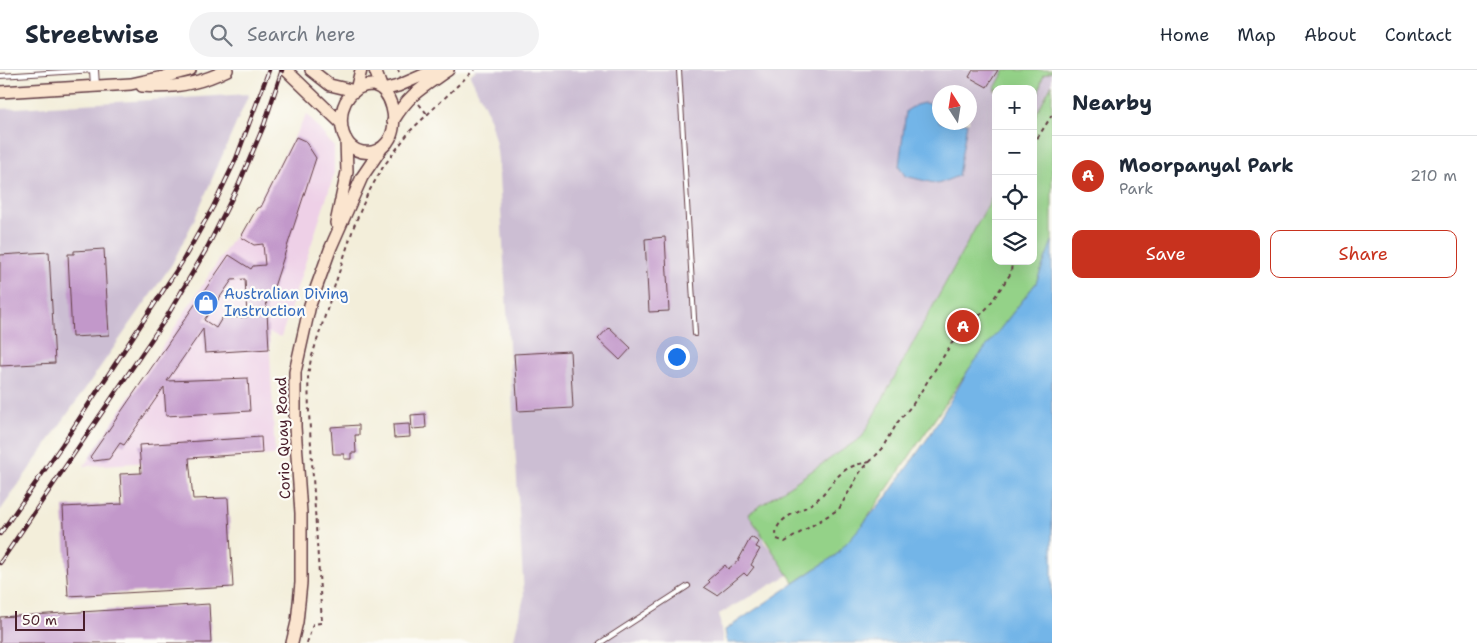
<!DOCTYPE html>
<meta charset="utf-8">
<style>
:root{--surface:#fff;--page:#f2f2f3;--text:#1f2937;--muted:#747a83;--line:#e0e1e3;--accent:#c8321e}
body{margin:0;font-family:"Shantell Sans",sans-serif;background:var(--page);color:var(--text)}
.controls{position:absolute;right:15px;top:15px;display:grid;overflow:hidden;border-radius:10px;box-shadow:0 5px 20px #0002}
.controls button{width:45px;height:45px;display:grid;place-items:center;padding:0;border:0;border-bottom:1px solid var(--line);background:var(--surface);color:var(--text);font:25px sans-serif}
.compass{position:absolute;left:932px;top:15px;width:45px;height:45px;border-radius:50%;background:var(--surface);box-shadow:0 5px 20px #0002;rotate:348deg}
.scale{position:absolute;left:15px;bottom:12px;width:70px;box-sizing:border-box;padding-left:5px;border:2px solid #4a1f2b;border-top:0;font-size:14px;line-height:18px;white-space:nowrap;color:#4a1f2b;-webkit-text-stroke:4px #fdfcf7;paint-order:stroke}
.you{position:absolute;left:676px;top:286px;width:18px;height:18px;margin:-12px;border:4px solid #fff;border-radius:50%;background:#1a73e8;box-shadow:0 0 0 8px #1a73e833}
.badge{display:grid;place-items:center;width:32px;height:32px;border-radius:50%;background:var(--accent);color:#fff;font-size:16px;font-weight:700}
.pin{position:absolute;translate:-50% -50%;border:2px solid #fff;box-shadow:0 1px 5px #0006}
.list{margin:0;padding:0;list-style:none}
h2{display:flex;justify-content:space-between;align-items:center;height:65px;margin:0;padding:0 20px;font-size:21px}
h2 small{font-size:16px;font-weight:400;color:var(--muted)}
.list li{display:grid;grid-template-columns:32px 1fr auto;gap:15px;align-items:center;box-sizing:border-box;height:80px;padding:0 20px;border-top:1px solid var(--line)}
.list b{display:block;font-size:19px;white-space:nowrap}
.list p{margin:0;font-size:16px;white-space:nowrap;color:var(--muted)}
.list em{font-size:16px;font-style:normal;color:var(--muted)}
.actions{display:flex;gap:10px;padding:15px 20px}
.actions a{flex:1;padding:11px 0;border:1px solid var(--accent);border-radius:10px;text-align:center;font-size:18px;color:var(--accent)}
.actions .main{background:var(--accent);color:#fff}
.icon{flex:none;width:28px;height:28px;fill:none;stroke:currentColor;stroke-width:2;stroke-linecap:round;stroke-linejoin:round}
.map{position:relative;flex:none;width:1052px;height:573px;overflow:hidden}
header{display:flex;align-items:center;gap:30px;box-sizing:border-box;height:70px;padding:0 25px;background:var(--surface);border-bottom:1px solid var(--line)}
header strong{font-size:24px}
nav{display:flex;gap:28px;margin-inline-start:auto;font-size:18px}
.search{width:350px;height:45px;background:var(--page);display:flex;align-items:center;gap:12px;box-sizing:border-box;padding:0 18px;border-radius:28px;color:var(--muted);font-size:19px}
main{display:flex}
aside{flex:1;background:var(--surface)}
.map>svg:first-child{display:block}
.built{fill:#eed0e7}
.industrial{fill:#ccbed3;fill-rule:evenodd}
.green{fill:#94d288;stroke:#6f785a}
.water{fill:#73b5e8;stroke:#5e6a8a}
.building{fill:#c298ca;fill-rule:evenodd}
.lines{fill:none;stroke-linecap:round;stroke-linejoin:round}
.lane-casing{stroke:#633e45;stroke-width:6}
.street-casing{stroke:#633e45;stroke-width:10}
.secondary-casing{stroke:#633e45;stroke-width:14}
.path{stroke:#633e45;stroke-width:2;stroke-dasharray:4 4;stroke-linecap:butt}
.lane{stroke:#fff;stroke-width:4}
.street{stroke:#fff;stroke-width:8}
.secondary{stroke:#fbe5cf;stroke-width:11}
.rail-casing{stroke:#4a1f2b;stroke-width:4.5}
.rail{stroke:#fdfcf7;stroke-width:2.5;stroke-dasharray:8;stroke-linecap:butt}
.labels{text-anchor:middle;stroke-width:4.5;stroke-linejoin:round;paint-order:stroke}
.shop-label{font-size:15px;fill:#366cbe;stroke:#fdfcf7;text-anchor:start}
.street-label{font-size:15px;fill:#4a1f2b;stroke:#fdfcf7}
</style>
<header>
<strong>Streetwise</strong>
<div class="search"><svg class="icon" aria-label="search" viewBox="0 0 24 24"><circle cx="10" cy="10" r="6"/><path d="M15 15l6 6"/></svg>Search here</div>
<nav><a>Home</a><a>Map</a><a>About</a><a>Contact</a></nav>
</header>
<main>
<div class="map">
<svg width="1052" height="573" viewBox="0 0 1052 573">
<rect width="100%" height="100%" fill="#fdfcf7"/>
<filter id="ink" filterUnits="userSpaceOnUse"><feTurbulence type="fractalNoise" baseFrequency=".02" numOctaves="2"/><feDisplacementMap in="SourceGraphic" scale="10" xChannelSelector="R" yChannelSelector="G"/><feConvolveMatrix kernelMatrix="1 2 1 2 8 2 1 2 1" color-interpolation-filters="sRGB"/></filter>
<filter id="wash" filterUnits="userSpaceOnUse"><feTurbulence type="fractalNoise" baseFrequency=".0096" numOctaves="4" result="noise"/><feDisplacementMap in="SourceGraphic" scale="20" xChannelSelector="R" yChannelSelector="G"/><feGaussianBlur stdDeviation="1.12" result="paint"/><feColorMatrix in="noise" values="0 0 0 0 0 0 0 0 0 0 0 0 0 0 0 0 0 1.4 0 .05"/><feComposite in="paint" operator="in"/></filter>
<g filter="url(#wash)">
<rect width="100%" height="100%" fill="#f3eeda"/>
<path class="built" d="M 307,44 L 334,77 L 334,105 L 281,267 L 269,263 L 275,385 L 84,396 L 261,126 Z"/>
<path class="industrial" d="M 476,0 L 1052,0 L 1052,14 L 1033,50 L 1033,19 L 996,19 L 996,120 L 862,367 L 757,438 L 764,472 L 792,503 L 719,544 L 723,573 L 513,573 L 524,527 L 498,90 L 496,74 L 488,43 L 470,5 ZM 939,22 L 969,22 L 969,52 L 939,52 Z
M 249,24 L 195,148 L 172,194 L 0,441 L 0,39 Z"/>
<path class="green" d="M 1005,0 L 1052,0 L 1052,2 L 1043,5 L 1037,30 L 1033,36 L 1033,19 L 996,19 L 996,21 L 994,20 Z
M 1052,14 L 1052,174 L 1036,213 L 969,299 L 864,453 L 836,485 L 794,513 L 748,444 L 862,367 L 996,120 L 996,191 L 1033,191 L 1033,50 Z"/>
<path class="water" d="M 924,33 L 939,35 L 939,52 L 967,53 L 958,106 L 938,114 L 905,106 L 899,96 L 906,41 L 916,35 Z
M 1052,171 L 1052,573 L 727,573 L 725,560 L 836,485 L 887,426 L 930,365 L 969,299 L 1036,213 Z"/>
<g id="blocks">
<path class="building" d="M 973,0 L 998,0 L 987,17 L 969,7 Z
M 296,67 L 305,71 L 316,88 L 272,223 L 266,223 L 269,279 L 205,283 L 203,259 L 167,311 L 248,308 L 250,341 L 166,346 L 164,317 L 124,375 L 120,373 L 109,389 L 94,391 L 90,387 L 229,185 L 251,199 L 253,196 L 265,195 L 263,174 L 254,175 L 241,167 L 257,138 L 261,137 ZM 245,209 L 247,247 L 222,248 L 216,258 L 204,250 L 232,210 Z
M 665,167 L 669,241 L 649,242 L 645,169 Z
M 104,179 L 109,265 L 72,267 L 68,184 L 74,184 L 74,181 Z
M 49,182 L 55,293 L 0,296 L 0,185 Z
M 609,257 L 631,278 L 620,290 L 598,269 Z
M 570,281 L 573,338 L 518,341 L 514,284 Z
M 425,344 L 426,358 L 412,359 L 411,345 Z
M 409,354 L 410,367 L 394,368 L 393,355 Z
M 359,355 L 359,365 L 355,365 L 356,383 L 351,383 L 351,389 L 344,389 L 344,384 L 333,384 L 331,357 Z
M 261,367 L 262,383 L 189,388 L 193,429 L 228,428 L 233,517 L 68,526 L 63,437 L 122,434 L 120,404 L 141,403 L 139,375 Z
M 751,467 L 759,472 L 756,477 L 760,479 L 751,495 L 754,497 L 747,506 L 744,503 L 717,525 L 704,517 L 710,512 L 708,510 L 725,495 L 728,499 L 738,491 Z
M 209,534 L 211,573 L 0,573 L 0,547 Z"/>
</g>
</g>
<g filter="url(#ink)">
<use href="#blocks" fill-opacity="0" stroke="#633e45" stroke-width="1"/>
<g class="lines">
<defs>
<path id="lane" d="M 679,0 L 695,264
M 0,6 L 95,0
M 600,573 L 688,516"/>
<path id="street" d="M 94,0 L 95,16"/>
<path id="secondary" d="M 286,0 L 341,53
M 311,0 L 330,15 L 355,21
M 375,0 L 382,19
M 373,15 C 393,20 398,52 390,68 C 386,76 380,80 372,82 C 331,88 331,14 373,15 Z
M 142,16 C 172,19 201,13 227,0
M 356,20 L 361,0
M 383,20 L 398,16 L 435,0
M 0,22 L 131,14 L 163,7 L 190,0
M 393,51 C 410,23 422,18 448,0
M 336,153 L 347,102 L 346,69
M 292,573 L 297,552 L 301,513 L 301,443 L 295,357 L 295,302 L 310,235 L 331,177 L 362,107 L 381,79"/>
</defs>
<use href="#lane" class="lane-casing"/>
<use href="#street" class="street-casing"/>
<use href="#secondary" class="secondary-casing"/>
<path class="path" d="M 398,0 L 399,2
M 419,34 L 427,44
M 1033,75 L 1052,45
M 870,392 C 864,393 857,394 851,397 C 834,404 827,425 811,434 C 798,443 771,449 777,469 L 785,472 L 839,439 L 860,402 L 884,377 L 897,353 L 913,334 L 952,273 L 988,237 L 1011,203 L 1012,191
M 307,573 L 313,554 L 322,553 L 309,343 L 308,305 L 311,289 L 354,156 L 367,125 L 383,97 L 410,61 L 474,0"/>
<use href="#lane" class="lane"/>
<use href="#street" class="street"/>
<use href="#secondary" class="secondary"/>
<defs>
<path id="rail" d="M 0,464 L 62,375 L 182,192 L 213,137 L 236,89 L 269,0
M 0,493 L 166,248 L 207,178 L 239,114 L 264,55 L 282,0"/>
</defs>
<use href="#rail" class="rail-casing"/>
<use href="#rail" class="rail"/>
</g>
</g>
<defs>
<symbol id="shop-disc" viewBox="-11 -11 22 22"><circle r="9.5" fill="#3f7fe0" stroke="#fdfcf7"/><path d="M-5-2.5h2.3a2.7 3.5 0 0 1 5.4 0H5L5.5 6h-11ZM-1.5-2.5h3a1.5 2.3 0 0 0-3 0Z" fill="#fff"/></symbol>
</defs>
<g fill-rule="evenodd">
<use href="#shop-disc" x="192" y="219" width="28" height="28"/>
</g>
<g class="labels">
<g class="shop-label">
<text x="224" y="229">Australian Diving<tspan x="224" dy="17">Instruction</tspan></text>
</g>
<g class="street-label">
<text transform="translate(283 368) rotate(-92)" y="5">Corio Quay Road</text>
</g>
</g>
</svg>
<div class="controls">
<button>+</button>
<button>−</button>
<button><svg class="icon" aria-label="locate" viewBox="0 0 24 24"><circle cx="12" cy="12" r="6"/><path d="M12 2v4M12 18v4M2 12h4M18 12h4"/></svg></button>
<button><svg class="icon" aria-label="layers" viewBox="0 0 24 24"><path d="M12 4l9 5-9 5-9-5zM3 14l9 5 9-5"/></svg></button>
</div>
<svg class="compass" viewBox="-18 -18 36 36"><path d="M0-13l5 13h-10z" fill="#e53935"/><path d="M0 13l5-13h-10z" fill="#747a83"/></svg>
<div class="scale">50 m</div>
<div class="you"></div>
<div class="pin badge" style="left:963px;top:256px">A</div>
</div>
<aside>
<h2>Nearby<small></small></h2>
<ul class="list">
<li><span class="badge">A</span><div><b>Moorpanyal Park</b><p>Park</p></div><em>210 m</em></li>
</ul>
<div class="actions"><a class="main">Save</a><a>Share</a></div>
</aside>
</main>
